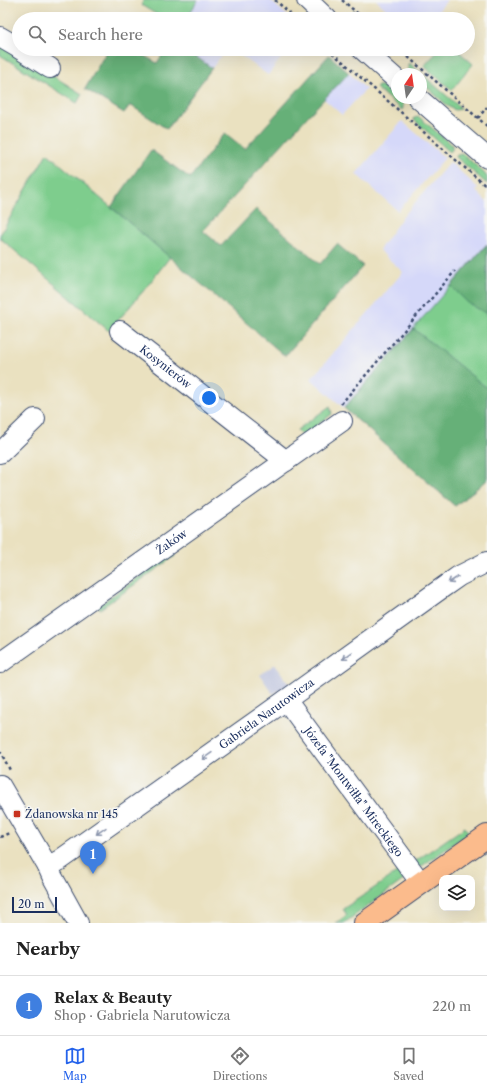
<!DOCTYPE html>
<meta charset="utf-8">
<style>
:root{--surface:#fff;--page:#f2f2f2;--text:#222;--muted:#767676;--line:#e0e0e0;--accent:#2563eb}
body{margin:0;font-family:"Libre Caslon Text",serif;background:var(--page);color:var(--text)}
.controls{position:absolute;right:12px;bottom:12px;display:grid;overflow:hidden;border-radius:8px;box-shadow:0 4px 16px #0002}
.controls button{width:36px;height:36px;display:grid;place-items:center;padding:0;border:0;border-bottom:1px solid var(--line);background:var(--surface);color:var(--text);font:20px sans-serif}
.compass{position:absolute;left:391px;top:68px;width:36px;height:36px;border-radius:50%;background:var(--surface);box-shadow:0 4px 16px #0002;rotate:13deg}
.scale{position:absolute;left:12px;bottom:10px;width:45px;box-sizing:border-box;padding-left:4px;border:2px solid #1b2f5e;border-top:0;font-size:11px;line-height:14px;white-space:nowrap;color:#1b2f5e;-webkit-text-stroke:3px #f6f6f2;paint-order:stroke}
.you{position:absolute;left:209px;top:398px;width:14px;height:14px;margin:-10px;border:3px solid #fff;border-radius:50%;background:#1a73e8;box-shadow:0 0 0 6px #1a73e833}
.badge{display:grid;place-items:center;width:26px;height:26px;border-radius:50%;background:var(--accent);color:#fff;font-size:13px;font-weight:700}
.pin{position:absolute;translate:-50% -33px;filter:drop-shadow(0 1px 2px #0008)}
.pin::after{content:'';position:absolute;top:21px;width:14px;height:12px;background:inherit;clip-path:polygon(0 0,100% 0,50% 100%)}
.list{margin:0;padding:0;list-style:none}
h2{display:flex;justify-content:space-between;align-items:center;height:52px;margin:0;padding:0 16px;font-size:17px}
h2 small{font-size:13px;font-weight:400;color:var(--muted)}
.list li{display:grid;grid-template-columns:26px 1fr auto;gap:12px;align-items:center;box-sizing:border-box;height:60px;padding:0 16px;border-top:1px solid var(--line)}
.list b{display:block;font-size:15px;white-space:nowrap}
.list p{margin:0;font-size:13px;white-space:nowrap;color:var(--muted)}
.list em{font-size:13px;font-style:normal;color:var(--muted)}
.icon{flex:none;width:22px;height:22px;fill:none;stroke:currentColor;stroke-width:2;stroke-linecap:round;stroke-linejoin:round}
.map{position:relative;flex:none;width:487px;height:923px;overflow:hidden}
.search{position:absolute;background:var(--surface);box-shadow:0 4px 16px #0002;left:12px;right:12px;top:12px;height:44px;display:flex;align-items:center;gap:10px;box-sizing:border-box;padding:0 14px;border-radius:22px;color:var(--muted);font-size:15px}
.sheet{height:112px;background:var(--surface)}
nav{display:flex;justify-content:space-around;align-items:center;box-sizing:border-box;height:56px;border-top:1px solid var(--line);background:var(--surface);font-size:11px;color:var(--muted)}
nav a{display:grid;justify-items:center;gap:2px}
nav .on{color:var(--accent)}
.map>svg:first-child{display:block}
.built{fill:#d5d8f9}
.industrial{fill:#bdc3de}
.green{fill:#7ecd8d;stroke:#4c7e76}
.forest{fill:#66b078;stroke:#40706b}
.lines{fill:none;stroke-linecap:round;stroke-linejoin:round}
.minor-casing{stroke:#3a4a6d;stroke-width:22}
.major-casing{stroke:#3a4a6d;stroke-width:24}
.path{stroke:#3a4a6d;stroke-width:2.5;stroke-dasharray:3 3;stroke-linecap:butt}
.minor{stroke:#fff;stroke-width:20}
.major{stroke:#fbbb8c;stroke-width:22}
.oneway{stroke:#8d97ae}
.poi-dot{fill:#c8321e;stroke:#f6f6f2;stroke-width:1.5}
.labels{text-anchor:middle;stroke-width:3;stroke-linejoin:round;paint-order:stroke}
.street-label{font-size:11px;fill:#1b2f5e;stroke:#f6f6f2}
.poi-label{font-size:11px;fill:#1b2f5e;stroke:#f6f6f2;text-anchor:start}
</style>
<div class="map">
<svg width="487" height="923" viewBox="0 0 487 923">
<rect width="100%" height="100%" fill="#f6f6f2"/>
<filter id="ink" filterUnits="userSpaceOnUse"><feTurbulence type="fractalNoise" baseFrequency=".025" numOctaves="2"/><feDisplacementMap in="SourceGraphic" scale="8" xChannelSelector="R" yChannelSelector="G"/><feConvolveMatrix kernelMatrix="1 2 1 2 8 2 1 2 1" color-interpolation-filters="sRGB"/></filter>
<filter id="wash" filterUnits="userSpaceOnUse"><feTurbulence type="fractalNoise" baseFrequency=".012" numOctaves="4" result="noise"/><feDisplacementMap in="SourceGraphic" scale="16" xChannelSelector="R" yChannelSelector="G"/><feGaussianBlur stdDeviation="0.9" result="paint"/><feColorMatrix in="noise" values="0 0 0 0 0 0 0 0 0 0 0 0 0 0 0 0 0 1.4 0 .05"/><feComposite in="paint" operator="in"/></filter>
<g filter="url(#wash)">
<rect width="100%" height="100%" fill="#eae1c0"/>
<path class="built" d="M 198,0 L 270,0 L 291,19 L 186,19 Z
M 376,0 L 447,0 L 432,19 L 397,19 Z
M 185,49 L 226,49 L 212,68 Z
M 232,49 L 288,49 L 268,75 Z
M 349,73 L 366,89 L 342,115 L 324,99 Z
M 402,121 L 445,158 L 398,211 L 356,174 Z
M 450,162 L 478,188 L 476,191 L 487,202 L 487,244 L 344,408 L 311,379 L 403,272 L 379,250 L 401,219 Z"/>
<path class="industrial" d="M 275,664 L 289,684 L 273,694 L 260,675 Z"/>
<path class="green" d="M 144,0 L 198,0 L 186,19 L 164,19 L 141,5 Z
M 0,43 L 82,94 L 77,103 L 0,55 Z
M 440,49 L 456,49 L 473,64 L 452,90 L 424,66 Z
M 409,63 L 462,109 L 455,110 L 449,107 L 421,82 L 421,74 L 411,74 C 408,71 407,67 409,63 Z
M 378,86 L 383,86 L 403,103 L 403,108 L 402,110 L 376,88 Z
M 419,117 L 452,145 L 452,150 L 450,152 L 413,119 L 414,118 Z
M 47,153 L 170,257 L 145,289 L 109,331 L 0,238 L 0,235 Z
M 463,154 L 484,173 L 487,177 L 487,184 L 456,157 L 457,155 Z
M 487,244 L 487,480 L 455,506 L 344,408 Z
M 330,406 L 332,414 L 316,426 L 311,435 L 304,439 L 297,430 Z
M 173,553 L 175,556 L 100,609 L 98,606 Z
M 465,827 L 469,833 L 419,868 L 414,862 Z
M 401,870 L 405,879 L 344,923 L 336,923 L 347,915 L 343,909 Z"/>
<path class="forest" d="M 108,49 L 132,49 L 157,63 L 166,49 L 185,49 L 212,68 L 167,129 L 130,105 L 124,113 L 85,89 Z
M 329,55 L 349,73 L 307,117 L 203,231 L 221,246 L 256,209 L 320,264 L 337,244 L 363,266 L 285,356 L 111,207 L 151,150 L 190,178 L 225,133 L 245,149 Z
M 487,244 L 487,314 L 468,303 L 451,286 Z
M 414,329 L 487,388 L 487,480 L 455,506 L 344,408 Z"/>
</g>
<g filter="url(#ink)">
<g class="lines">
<defs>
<g id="minor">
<path d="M 307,0 L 327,19"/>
<path d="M 0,37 L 19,48"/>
<path d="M 20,49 L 50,68"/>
<path d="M 362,49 L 397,80"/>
<path d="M 418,98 L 487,158"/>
<path id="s1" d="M 120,331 L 286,461"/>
<path d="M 0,453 L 35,419"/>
<path id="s2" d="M 0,663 L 342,421"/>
<path id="s3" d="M 286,700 L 421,883"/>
<path d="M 0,785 L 48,867 L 52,876 L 78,923"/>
<path id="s4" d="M 48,867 L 60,860 L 286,700 L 442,588 L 459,576 L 487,562"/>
</g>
<path id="major" d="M 365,923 L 487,836"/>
</defs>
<use href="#minor" class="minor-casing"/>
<use href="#major" class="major-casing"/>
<path class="path" d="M 275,0 L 296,19
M 342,0 L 364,19
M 348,19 L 355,11
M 328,49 L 487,187
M 399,49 L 487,126
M 478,118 L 487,107
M 341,404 L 455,271
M 0,751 L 11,772
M 0,837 L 9,833"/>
<use href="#minor" class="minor"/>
<use href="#major" class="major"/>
</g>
<defs><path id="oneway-shaft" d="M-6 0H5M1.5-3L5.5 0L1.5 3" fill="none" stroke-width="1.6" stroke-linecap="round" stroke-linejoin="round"/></defs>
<g class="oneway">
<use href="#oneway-shaft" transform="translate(453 580) rotate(147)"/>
<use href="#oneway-shaft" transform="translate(347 656) rotate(144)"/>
<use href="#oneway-shaft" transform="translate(207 756) rotate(145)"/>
<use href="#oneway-shaft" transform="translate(101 831) rotate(145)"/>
</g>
</g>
<rect class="poi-dot" x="13" y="810" width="8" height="8" rx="2"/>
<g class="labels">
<g class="street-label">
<text dy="4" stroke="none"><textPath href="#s1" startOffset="58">Kosynierów</textPath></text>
<text dy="4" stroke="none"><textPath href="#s2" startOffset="210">Żaków</textPath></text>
<text dy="4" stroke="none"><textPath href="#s4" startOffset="267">Gabriela Narutowicza</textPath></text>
<text dy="4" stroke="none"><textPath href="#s3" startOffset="114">Józefa "Montwiłła" Mireckiego</textPath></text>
</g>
<g class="poi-label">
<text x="25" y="818">Żdanowska nr 145</text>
</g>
</g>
</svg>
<div class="controls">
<button><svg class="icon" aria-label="layers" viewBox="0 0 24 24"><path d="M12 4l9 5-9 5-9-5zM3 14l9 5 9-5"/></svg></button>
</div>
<svg class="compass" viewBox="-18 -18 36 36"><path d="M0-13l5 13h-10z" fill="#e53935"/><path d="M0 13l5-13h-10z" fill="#767676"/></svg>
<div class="scale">20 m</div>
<div class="you"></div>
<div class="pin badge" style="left:93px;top:874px;background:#3f7fe0">1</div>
<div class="search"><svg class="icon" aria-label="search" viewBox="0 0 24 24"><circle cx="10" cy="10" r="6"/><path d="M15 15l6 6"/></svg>Search here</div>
</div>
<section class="sheet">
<h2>Nearby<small></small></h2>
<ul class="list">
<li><span class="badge" style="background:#3f7fe0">1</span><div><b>Relax &amp; Beauty</b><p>Shop · Gabriela Narutowicza</p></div><em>220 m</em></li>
</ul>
</section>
<nav>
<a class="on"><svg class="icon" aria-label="map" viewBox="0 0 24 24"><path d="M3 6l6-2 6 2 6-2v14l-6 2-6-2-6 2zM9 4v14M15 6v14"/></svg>Map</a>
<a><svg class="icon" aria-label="directions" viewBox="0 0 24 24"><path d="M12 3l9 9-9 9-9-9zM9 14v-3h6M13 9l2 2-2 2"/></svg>Directions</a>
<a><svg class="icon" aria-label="saved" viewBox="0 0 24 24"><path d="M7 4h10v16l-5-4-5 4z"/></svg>Saved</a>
</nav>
